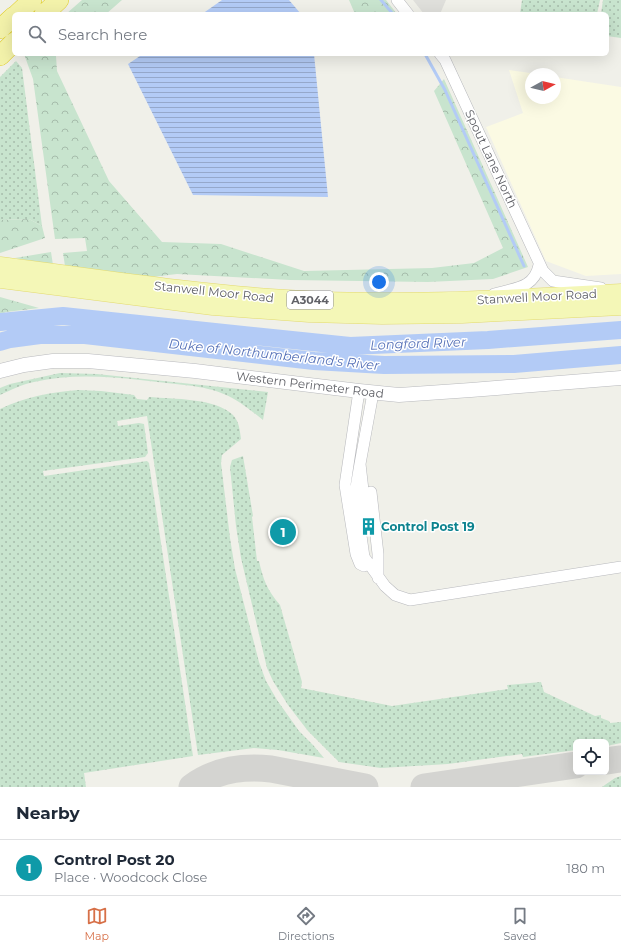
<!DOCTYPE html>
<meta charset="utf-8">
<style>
:root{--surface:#fff;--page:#f6f6f7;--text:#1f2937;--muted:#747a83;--line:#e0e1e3;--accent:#d77048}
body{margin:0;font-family:Montserrat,sans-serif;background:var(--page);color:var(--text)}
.controls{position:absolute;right:12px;bottom:12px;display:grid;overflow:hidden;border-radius:6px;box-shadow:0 4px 16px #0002}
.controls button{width:36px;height:36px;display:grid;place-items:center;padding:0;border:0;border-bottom:1px solid var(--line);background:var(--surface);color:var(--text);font:20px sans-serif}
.compass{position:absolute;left:525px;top:68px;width:36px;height:36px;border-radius:50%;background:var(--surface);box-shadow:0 4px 16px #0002;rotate:82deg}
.you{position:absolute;left:379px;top:282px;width:14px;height:14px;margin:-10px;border:3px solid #fff;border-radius:50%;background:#1a73e8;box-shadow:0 0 0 6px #1a73e833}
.badge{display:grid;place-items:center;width:26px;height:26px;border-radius:50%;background:var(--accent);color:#fff;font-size:13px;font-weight:700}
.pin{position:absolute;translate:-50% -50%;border:2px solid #fff;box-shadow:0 1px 4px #0006}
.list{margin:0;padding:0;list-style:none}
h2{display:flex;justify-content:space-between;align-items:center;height:52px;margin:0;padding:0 16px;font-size:17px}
h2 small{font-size:13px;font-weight:400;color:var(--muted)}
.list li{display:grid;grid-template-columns:26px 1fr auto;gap:12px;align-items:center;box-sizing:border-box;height:56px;padding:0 16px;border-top:1px solid var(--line)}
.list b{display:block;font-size:15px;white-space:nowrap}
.list p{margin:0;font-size:13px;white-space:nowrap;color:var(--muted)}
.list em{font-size:13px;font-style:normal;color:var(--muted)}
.icon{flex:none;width:22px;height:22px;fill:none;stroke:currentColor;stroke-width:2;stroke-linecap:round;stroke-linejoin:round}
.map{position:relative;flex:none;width:621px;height:787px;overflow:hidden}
.search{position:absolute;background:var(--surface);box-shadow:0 4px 16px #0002;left:12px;right:12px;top:12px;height:44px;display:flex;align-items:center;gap:10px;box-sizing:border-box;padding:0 14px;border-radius:6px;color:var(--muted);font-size:15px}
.sheet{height:108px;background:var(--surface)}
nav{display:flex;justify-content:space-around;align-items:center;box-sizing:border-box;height:56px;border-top:1px solid var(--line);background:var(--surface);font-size:11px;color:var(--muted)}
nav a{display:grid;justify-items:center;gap:2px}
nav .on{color:var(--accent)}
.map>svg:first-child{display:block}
.commercial{fill:#fbfae3}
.industrial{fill:#dfdfdb}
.grass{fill:url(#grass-dots)}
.forest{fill:url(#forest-crowns)}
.water{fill:url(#water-rules)}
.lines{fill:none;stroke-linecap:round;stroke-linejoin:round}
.stream{stroke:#b3cbf6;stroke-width:3}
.river{stroke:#b3cbf6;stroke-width:18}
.taxiway{stroke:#d4d4d1;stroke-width:27}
.minor-casing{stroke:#b8b9bd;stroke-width:12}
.tertiary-casing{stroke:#b8b9bd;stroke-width:15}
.primary-casing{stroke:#e3da6f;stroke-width:19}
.trunk-casing{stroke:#dfc91a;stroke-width:20}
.minor{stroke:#fff;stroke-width:11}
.tertiary{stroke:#fff;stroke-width:14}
.primary{stroke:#f4f7b7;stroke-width:18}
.trunk{stroke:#f3f2aa;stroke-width:19}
.labels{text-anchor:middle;stroke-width:3;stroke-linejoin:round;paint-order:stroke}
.shield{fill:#fff;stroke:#909095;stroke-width:1}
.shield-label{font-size:11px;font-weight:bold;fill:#606167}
.street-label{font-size:12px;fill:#606167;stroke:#fff}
.culture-label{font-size:12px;font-weight:bold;fill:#0d838f;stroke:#fff;text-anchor:start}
.water-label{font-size:13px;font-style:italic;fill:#5772b8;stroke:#fff}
</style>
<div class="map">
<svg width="621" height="787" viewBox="0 0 621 787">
<defs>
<pattern id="grass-dots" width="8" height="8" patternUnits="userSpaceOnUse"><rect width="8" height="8" fill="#c8e4ce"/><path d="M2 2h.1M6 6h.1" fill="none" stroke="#a6bcab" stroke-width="1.8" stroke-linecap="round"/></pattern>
<pattern id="forest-crowns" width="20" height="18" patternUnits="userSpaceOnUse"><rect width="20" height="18" fill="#c8e4ce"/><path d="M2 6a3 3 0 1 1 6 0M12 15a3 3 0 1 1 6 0" fill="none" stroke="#a6bcab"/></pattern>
<pattern id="water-rules" width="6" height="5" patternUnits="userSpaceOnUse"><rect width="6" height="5" fill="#b3cbf6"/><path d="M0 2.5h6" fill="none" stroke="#95a8cb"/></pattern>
</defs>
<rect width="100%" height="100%" fill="#f0f0e9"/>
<path class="commercial" d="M 509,70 L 537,74 L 531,74 L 531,98 L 555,98 L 555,77 L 621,87 L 621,274 L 586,276 L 546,261 L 486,127 L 523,113 Z"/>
<path class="industrial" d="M 413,0 L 446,0 L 440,14 L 424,14 Z"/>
<path class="grass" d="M 522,0 L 600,0 L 597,14 L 520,14 Z
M 603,0 L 621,0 L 621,38 L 607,36 L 607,14 L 601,14 Z
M 16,61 L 22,68 L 42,226 L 29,219 L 0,220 L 0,77 Z
M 60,373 L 97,374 L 268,392 L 263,420 C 238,400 226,391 193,386 C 141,381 86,370 34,382 C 22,384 11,390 0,395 L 0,388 L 10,384 Z
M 78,390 L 101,391 L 134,395 L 137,399 L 147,400 L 149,397 C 173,399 216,398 233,415 C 239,421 240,431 241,439 L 222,455 L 221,463 L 230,538 L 235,569 L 259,662 L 266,681 L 277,700 L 299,731 L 313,745 L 324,758 L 278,750 L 254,748 L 198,755 L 147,416 L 117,421 L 118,426 L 139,423 L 144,424 L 148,453 L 145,457 L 43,471 L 44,476 L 147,461 L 149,463 L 193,756 L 84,773 L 86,787 L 0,787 L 0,409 C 25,397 51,392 78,390 Z
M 243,456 L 253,516 L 252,517 L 257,561 L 259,561 C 263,579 267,590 280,605 L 302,682 L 301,688 L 392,706 L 508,689 L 507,685 L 541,682 L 544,692 L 595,716 L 601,715 L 601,718 L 609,721 L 610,723 L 621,722 L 621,743 L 606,746 L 606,742 L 576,742 L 576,750 L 523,757 L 522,754 L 448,764 L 381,768 L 339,762 L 308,731 L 288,705 L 273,681 L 267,668 L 241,558 L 236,526 L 230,467 L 232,460 Z
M 621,776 L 621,787 L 602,787 L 615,778 Z"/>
<path class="forest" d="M 82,0 L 122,0 L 106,14 L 66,14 Z
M 349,0 L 386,0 L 397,14 L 355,14 Z
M 24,54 L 58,54 L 56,56 L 57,71 L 109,181 L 162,242 L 221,244 L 304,271 L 432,268 L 474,263 L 503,248 L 434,91 L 444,79 L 528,267 L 493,279 L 428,282 L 290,280 L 177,274 L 152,277 L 65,266 L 63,253 L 87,251 L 85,238 L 55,239 L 33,79 Z
M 29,219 L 42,226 L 45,238 L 0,253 L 0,220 Z
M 51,252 L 53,265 L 15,258 Z
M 0,297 L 39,308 L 6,312 L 0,315 Z"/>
<path class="water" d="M 222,0 L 289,0 L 301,14 L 202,14 Z
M 143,54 L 314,54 L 328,197 L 193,195 L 128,64 Z"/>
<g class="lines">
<path class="stream" d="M 381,0 L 393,14
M 425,54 L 445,90 L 524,266"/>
<path class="river" d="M 0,322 L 63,316 L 350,346 L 488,340 L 621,330
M 0,342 L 10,339 L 40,335 L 85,335 L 314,361 L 384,365 L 514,364 L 621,355"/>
<path class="taxiway" d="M 606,761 L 621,759
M 192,787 C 215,770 243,766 271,769 L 365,787
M 424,787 L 576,765"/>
<defs>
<path id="minor" d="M 397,0 L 408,14
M 440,54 L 445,60 L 543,271 L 553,281 L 601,288
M 494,294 C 514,288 534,289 539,265
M 359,391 L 345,485 L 356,554 L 360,564 L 364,566
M 360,464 L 355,493 L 364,557 L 385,586 L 395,595 L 410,600 L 621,567
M 371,492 L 378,554 L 378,578
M 367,525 L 360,464 L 373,393"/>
<path id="tertiary" d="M 0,371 L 24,365 L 53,361 L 88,361 L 195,371 L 359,391 L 399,395 L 471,390 L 621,378"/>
<path id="primary" d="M 0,266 C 95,278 190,293 286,299 C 398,306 509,299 621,293
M 0,279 L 213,306 L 309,313 L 382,315 L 462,314 L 621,306"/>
<path id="trunk" d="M 17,14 L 32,0
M 44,14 L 59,0
M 0,29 L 14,16
M 0,56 L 14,42"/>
</defs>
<use href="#minor" class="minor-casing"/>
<use href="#tertiary" class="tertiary-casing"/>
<use href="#primary" class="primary-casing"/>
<use href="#trunk" class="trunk-casing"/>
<use href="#minor" class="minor"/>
<use href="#tertiary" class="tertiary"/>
<use href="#primary" class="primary"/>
<use href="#trunk" class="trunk"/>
</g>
<defs>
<symbol id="building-bare" viewBox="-9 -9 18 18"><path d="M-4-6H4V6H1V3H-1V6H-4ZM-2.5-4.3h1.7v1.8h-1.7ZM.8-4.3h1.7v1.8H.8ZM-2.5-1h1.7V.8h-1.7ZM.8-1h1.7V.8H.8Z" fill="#0f9aa8" stroke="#fff" stroke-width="2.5" paint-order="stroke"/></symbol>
</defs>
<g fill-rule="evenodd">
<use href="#building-bare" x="356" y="514" width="25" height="25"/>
</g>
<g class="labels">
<rect class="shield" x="287" y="291" width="46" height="18" rx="3"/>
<g class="shield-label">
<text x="310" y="304">A3044</text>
</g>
<g class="street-label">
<text transform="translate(491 159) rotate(65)" y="4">Spout Lane North</text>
<text transform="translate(214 292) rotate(6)" y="4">Stanwell Moor Road</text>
<text transform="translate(537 297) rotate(-3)" y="4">Stanwell Moor Road</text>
<text transform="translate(310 385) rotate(7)" y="4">Western Perimeter Road</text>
</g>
<g class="culture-label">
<text x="381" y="531">Control Post 19</text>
</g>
<g class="water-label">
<text transform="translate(418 343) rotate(-2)" y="5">Longford River</text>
<text transform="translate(274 354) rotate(6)" y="5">Duke of Northumberland's River</text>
</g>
</g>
</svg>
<div class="controls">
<button><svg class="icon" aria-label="locate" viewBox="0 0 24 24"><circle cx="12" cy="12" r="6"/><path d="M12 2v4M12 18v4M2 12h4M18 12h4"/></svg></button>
</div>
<svg class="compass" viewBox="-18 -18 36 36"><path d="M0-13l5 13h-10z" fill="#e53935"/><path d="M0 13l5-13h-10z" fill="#747a83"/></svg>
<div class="you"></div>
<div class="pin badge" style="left:283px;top:532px;background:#0f9aa8">1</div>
<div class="search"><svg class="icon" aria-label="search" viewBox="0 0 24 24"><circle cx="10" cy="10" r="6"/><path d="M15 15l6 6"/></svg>Search here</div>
</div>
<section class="sheet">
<h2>Nearby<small></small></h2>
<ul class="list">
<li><span class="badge" style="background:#0f9aa8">1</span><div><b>Control Post 20</b><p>Place · Woodcock Close</p></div><em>180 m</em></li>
</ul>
</section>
<nav>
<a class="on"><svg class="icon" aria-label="map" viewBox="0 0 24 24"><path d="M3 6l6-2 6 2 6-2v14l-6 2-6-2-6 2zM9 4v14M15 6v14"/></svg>Map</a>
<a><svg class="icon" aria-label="directions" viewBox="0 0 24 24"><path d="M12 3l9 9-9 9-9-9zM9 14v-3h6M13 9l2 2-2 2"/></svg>Directions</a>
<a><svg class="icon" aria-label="saved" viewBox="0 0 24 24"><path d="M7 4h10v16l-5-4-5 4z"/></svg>Saved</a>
</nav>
